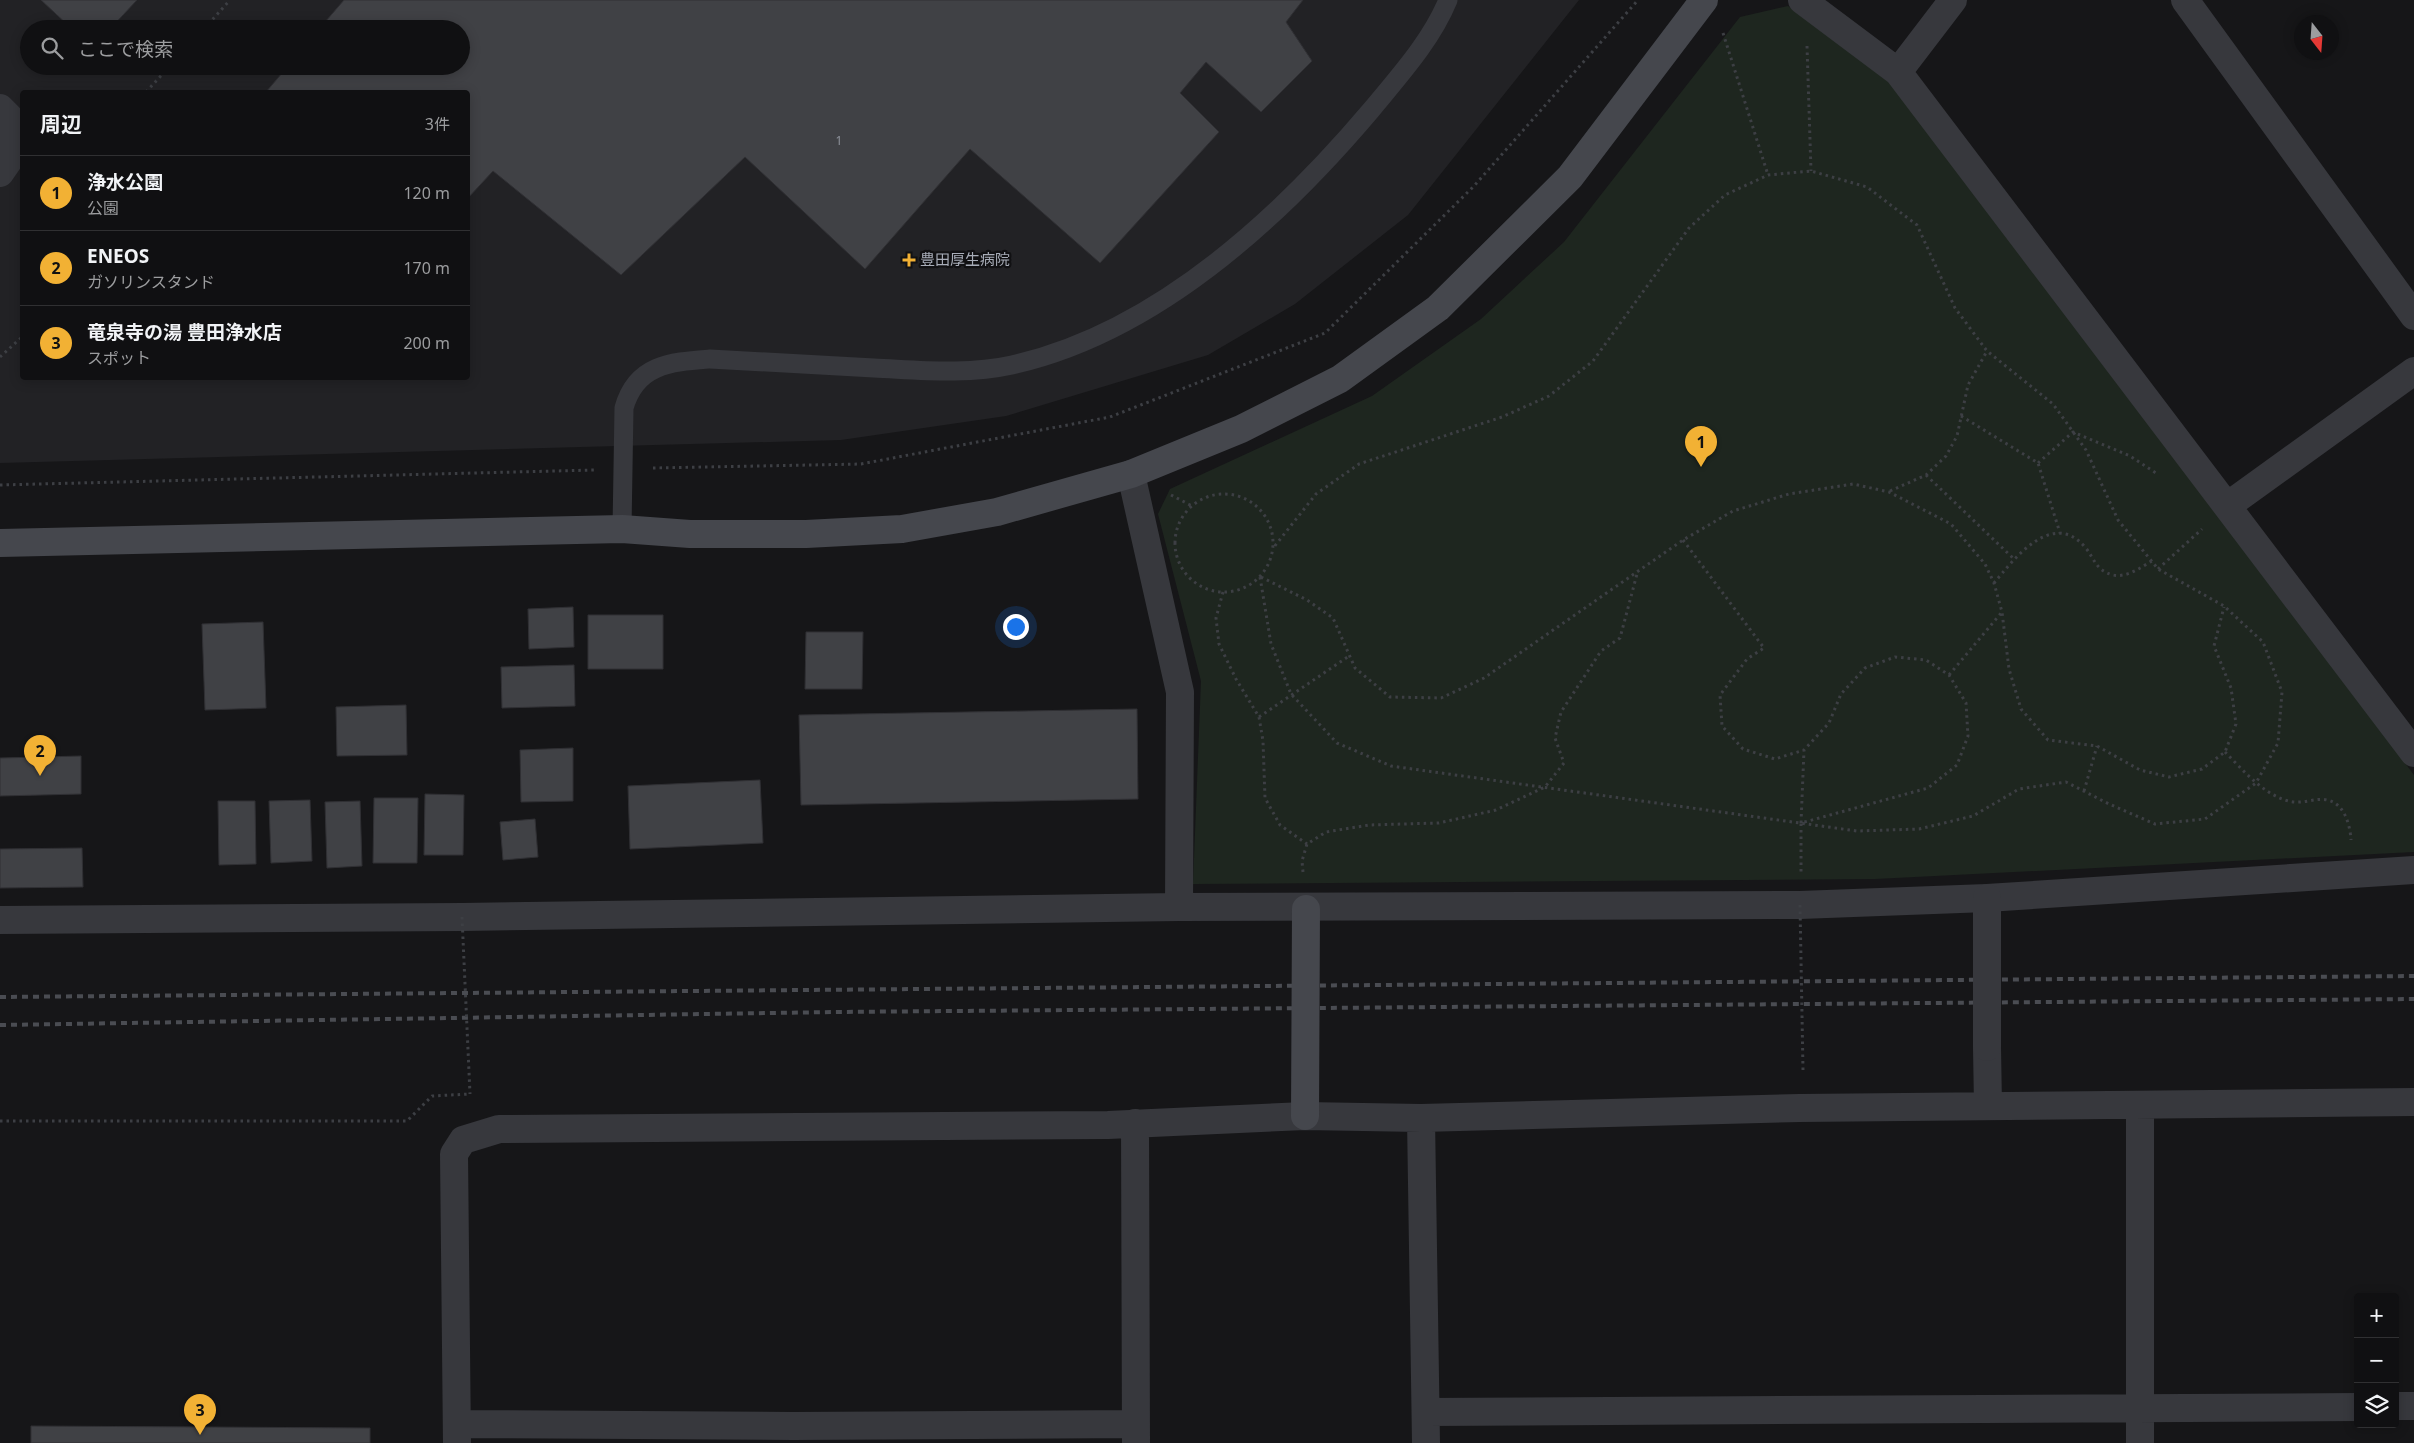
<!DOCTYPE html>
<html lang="ja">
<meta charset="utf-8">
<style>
:root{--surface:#101012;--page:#1e1e20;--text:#f1f3f6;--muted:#9c9d9f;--line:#303032;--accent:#f2b134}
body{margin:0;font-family:"Noto Sans","Noto Sans JP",sans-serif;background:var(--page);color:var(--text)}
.controls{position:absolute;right:15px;bottom:15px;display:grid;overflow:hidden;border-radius:5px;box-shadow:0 2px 12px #0003}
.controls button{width:45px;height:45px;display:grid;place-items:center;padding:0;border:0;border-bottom:1px solid var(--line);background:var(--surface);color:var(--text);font:25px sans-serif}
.compass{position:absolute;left:2294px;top:15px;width:45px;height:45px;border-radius:50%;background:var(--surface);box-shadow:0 2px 12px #0003;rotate:163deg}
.you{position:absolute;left:1015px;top:626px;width:18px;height:18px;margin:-12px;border:4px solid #fff;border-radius:50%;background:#1a73e8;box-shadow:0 0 0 8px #1a73e833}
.badge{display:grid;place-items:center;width:32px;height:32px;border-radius:50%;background:var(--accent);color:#111;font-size:16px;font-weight:700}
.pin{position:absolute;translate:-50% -41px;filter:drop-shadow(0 1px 2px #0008)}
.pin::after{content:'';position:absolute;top:26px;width:18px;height:15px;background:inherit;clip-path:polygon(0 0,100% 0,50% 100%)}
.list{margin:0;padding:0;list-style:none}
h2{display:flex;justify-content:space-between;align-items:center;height:65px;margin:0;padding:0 20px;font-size:21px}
h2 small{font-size:16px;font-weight:400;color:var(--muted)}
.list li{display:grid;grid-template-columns:32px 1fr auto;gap:15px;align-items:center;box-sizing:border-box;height:75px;padding:0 20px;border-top:1px solid var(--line)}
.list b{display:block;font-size:19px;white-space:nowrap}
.list p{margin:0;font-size:16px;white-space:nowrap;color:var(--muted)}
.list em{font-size:16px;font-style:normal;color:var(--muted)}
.icon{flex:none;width:28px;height:28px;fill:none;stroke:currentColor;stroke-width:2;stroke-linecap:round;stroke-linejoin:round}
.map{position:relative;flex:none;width:2414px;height:1443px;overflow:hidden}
.search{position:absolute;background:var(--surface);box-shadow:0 2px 12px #0003;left:20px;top:20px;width:450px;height:55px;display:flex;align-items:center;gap:12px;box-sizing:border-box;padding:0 18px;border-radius:28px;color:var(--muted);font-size:19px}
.panel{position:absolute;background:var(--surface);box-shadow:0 2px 12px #0003;left:20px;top:90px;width:450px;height:290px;border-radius:5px}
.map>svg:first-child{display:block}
.built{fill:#222225;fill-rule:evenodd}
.green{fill:#1e261f}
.building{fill:#404145;stroke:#303034}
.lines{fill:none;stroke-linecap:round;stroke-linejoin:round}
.path{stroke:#3d3f44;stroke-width:3;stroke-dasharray:2.5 4;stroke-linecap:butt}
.lane{stroke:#37383d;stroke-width:19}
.street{stroke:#37383d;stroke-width:28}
.secondary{stroke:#45474d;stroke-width:28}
.rail{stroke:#4a4c52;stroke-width:4;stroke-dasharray:6 5;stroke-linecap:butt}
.path-bridge{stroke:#3d3f44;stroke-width:3;stroke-dasharray:2.5 4;stroke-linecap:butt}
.street-bridge{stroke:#37383d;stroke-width:28}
.secondary-bridge{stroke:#45474d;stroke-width:28}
.poi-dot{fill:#f2b134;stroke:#111113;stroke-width:2}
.labels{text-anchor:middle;stroke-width:4.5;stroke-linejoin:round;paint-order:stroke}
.number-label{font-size:12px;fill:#8e929b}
.poi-label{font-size:15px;fill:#a8adb8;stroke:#111113;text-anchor:start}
</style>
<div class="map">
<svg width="2414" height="1443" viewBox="0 0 2414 1443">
<rect width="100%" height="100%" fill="#161618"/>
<path class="built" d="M 0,0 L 1579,0 L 1408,215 L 1295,304 L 1208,355 L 1006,416 L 841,440 L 0,463 ZM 29,29 L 461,29 L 461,66 L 29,66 ZM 22,92 L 468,92 L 468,378 L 22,378 Z"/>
<path class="green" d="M 1788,6 L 1900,88 L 2414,775 L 2414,852 L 1875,879 L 1193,884 L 1201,681 L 1158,514 L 1170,489 L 1372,396 L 1481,319 L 1564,242 L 1740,17 Z"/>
<path class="building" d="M 41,0 L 137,0 L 110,29 L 72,29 Z
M 344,0 L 1303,0 L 1286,22 L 1312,61 L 1261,112 L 1206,62 L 1180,93 L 1219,132 L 1100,263 L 970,149 L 865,269 L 745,157 L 621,275 L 493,171 L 468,198 L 468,92 L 266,92 L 288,66 L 461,66 L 461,29 L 319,29 Z
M 573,607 L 574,647 L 529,649 L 528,609 Z
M 588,615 L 663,615 L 663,669 L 588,669 Z
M 263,622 L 266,708 L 205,710 L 202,624 Z
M 806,632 L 863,632 L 862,689 L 805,689 Z
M 574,665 L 575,706 L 502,708 L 501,667 Z
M 406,705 L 407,755 L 337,756 L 336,707 Z
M 1137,709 L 1138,799 L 801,805 L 799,715 Z
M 573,748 L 573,801 L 521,802 L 520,750 Z
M 81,756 L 81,794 L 0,796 L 0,758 Z
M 760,780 L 763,843 L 630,849 L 628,786 Z
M 425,794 L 464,795 L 463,855 L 424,855 Z
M 374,798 L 418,798 L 417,863 L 373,863 Z
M 310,800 L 312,861 L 271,863 L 269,801 Z
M 218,801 L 255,801 L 256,864 L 219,865 Z
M 360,801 L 362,866 L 327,868 L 325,802 Z
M 535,819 L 538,857 L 503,860 L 500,822 Z
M 82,848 L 83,887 L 0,888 L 0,849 Z
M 31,1426 L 370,1428 L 370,1443 L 31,1443 Z"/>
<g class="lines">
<path class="path" d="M 204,29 L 230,0
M 1723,33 L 1768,175
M 1807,46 L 1811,171
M 146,92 L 170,66
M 0,357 L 22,337
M 1961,416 L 2038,463 L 2060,533
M 2038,463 L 2073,432 L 2130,456 L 2156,473
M 653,468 L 861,464 L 1110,417 L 1325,333 L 1474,186 L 1638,0
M 1926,475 L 2014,559
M 0,485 L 594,470
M 1890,491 L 1926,475 L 1946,456 L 1957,436 L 1968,385 L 1987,351
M1175 543a49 49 0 1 1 98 0a49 49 0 1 1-98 0Z
M 1171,495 L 1192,506
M 1683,540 L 1764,648 L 1747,659 L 1720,695 L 1722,726 L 1743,749 L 1775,759 L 1804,750 L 1829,723 L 1841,694 L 1865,668 L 1895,657 L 1926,660 L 1949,675 L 1966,703 L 1968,736 L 1957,765 L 1928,788 L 1801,823 L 1801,872
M 2158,569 L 2202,529
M 1260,577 L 1271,644 L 1291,694 L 1337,743 L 1391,766 L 1857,831 L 1919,829 L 1973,816 L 2019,789 L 2066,782 L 2109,804 L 2155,824 L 2205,819 L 2256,783 L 2278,743 L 2282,692 L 2263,642 L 2224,606 L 2158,569 L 2118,520 L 2086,450 L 2053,404 L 1987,351 L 1955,308 L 1917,225 L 1867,187 L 1811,171 L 1768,175 L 1725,195 L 1689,228 L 1593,361 L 1549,396 L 1502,417 L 1359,464 L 1316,494 L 1274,547
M 1261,577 L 1307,600 L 1333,618 L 1355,668 L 1390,697 L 1441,698 L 1484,678 L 1683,540 L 1733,511 L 1789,494 L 1853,484 L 1889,492 L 1951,524 L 1985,564 L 1994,583 L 2002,612 L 2009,669 L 2021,709 L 2048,740 L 2097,746 L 2140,770 L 2169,777 L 2202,769 L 2225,752 L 2236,724 L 2231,688 L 2214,646 L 2224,607
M 1994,583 C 2014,559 2052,509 2085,547 C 2095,559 2095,570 2113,575 C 2127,578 2141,567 2152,561
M 1223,592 L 1216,618 L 1219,644 L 1236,679 L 1259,717 L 1263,741 L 1265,798 L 1280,825 L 1307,844
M 1949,675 L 2002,612
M 1259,717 L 1349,656
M 2225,752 C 2242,769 2261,792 2285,800 C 2302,806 2314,797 2327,800 C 2344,803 2350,824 2351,840
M 2084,791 L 2097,746
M 1801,823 L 1804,750
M 1303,872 L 1302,861 L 1307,844 L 1326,832 L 1369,825 L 1439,823 L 1496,810 L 1545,787 L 1564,763 L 1555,738 L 1561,712 L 1601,651 L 1620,638 L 1637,574
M 0,1121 L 407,1121 L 432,1096 L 470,1094"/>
<path class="lane" d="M 622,529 L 624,408 C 636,364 671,362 710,359 C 765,362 820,365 874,368 C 920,370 967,375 1012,365 C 1155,333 1280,218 1372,109 C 1400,75 1431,41 1448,0"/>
<path class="street" d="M 1802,0 L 1898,72 L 2414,753
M 2185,0 L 2414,316
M 1898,72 L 1953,0
M 0,108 L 9,117 L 11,157 L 0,173
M 1131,474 L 1180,692 L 1179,907
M 2227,506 L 2414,371
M 0,920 L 462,917 L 1179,907 L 1800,905 L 1987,898 L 2414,870
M 1987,1047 L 1988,1106
M 1421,1118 L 1426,1443
M 1135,1123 L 1136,1442
M 2395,1406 L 2414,1406
M 1426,1412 L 2358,1407
M 457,1424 L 793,1426 L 1136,1424
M 457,1443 L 454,1154 L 463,1140 L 499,1129 L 1108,1125 L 1305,1116 L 1421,1118 L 1800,1108 L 2414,1102
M 2140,1443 L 2140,1105"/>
<path class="secondary" d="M 0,543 L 622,529 L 690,534 L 806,534 L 902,529 L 997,512 L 1131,474 L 1241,429 L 1340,379 L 1438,308 L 1570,177 L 1704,0"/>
<path class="rail" d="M 0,997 L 2414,976
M 0,1025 L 834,1012 L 2414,999"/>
<path class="path-bridge" d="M 1800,905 L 1803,1070
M 462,917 L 470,1094"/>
<path class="street-bridge" d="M 1987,1047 L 1987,898"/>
<path class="secondary-bridge" d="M 1305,1116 L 1306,909"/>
</g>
<path class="poi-dot" d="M906.5 252.5h5v5h5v5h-5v5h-5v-5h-5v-5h5z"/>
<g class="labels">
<g class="number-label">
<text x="839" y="145">1</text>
</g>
<g class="poi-label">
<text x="920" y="265">豊田厚生病院</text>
</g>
</g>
</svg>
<div class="controls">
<button>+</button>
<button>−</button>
<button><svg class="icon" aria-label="layers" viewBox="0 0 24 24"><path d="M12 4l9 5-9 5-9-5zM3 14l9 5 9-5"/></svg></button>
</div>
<svg class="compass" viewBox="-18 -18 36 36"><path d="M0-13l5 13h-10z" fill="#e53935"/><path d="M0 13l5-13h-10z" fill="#9c9d9f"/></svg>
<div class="you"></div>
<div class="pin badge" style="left:1701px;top:467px">1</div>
<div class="pin badge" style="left:40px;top:776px">2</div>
<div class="pin badge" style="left:200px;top:1435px">3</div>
<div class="search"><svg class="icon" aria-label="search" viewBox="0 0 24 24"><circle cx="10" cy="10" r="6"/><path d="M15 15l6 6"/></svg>ここで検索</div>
<section class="panel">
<h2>周辺<small>3件</small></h2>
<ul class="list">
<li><span class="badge">1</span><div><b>浄水公園</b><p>公園</p></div><em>120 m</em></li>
<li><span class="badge">2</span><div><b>ENEOS</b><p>ガソリンスタンド</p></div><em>170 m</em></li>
<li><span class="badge">3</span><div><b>竜泉寺の湯 豊田浄水店</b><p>スポット</p></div><em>200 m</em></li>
</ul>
</section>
</div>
